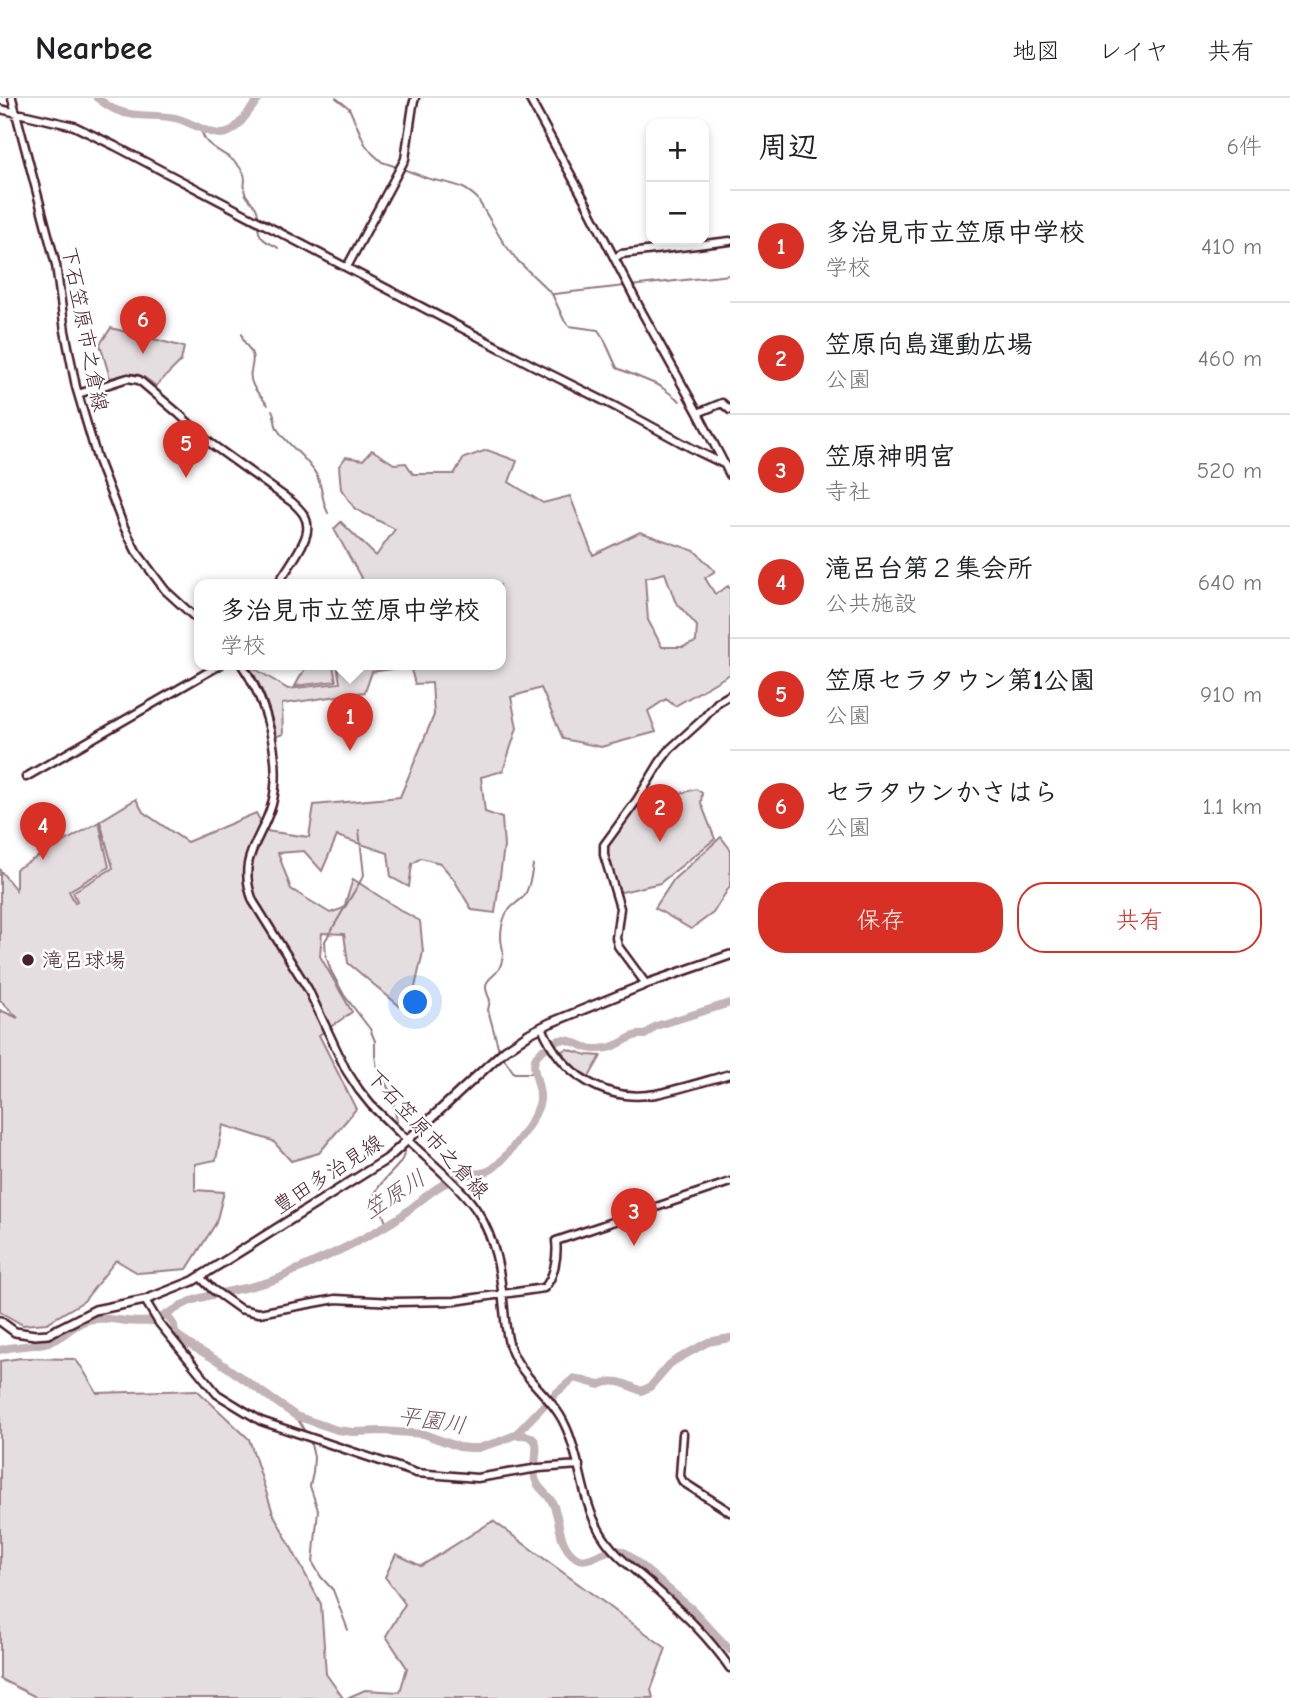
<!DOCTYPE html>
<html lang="ja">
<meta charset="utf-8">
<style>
:root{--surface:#fff;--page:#f2f2f2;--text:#202124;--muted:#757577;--line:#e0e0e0;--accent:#d93025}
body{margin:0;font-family:"Comic Neue","Klee One",sans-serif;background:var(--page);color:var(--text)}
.controls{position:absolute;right:21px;top:21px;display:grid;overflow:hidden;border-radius:14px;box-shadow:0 4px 10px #0003}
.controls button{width:63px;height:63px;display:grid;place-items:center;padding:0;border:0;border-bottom:2px solid var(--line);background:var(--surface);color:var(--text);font:35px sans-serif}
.you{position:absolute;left:416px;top:905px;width:24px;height:24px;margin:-18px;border:5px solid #fff;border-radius:50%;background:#1a73e8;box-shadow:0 0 0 10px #1a73e833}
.badge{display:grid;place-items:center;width:46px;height:46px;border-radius:50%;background:var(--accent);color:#fff;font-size:23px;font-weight:700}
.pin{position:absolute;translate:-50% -58px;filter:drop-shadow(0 2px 4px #0008)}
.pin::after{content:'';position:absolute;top:37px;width:24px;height:21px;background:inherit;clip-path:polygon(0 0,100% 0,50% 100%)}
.popup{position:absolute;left:194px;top:481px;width:312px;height:91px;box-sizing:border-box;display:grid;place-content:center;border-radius:14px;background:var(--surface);filter:drop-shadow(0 2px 5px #0005);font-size:23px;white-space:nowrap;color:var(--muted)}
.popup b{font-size:26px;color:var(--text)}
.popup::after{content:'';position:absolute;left:50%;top:100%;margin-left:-14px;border:14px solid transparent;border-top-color:var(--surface)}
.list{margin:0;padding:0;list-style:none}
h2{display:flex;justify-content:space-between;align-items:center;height:91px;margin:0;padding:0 28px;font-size:30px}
h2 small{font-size:23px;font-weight:400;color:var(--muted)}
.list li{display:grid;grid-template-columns:46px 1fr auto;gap:21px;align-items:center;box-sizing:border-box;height:112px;padding:0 28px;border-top:2px solid var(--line)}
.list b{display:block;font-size:26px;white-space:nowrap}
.list p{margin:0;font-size:23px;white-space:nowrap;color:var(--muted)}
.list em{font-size:23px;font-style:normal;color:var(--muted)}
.actions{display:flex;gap:14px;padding:21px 28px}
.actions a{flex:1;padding:16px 0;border:2px solid var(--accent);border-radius:28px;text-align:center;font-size:24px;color:var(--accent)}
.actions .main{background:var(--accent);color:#fff}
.map{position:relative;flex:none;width:730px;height:1600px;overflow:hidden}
header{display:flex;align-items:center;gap:42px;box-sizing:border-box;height:98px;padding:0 35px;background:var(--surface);border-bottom:2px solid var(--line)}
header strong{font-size:33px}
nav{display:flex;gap:38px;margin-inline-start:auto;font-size:24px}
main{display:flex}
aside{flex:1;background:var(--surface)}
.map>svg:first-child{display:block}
.green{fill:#e5dee0;stroke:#987e86;stroke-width:2;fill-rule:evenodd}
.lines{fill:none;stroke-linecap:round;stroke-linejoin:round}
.stream{stroke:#91787e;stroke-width:2}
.river{stroke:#c1b3b6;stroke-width:8}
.secondary-casing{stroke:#4a1f2b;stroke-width:11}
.primary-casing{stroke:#4a1f2b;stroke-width:12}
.secondary{stroke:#fff;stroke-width:6}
.primary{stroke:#fff;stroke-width:7}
.poi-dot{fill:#4a1f2b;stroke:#fff;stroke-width:2.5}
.labels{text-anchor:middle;stroke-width:5;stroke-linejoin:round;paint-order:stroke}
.street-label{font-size:21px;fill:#4a1f2b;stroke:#fff}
.poi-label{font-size:21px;fill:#4a1f2b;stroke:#fff;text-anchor:start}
.water-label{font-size:23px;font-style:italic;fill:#74535c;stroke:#fff}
</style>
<header>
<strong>Nearbee</strong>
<nav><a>地図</a><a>レイヤ</a><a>共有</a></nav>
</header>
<main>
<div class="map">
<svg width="730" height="1600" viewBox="0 0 730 1600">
<rect width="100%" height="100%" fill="#fff"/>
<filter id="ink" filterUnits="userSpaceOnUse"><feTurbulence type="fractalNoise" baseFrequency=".0143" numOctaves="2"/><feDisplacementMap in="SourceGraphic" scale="14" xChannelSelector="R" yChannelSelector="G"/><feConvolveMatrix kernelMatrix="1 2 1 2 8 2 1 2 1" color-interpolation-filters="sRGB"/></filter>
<g filter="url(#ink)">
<path class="green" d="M 111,230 L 184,249 L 181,263 L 156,288 C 136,272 135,274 110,280 L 100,246 Z
M 372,352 L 394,366 L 406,365 L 413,376 L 454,376 L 464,360 L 487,352 L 517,363 L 509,384 L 543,405 L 570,398 L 593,457 L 640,434 L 695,453 L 715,473 L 705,480 L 715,496 L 728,488 L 730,491 L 730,576 L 675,608 L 666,601 L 648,613 L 656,634 L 601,649 L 563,641 L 541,590 L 511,599 L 517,630 L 503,673 L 481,679 L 485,714 L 502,720 L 504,749 L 495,815 L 472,812 L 453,780 L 440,765 L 421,760 L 412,766 L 409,789 L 391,779 L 388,755 L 337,738 L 322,773 L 304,753 L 278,755 L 291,791 L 330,815 L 344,810 L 353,781 L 402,813 L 420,823 L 423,854 L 409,916 L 348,865 L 344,836 L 322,835 L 320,858 L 352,914 L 319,937 L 356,1011 L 319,1055 L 291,1063 L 273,1043 L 223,1027 L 216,1062 L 195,1066 L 195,1092 L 224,1094 L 216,1125 L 187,1171 L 138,1175 L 116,1162 L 84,1203 L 47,1225 L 23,1227 L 0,1214 L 0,912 L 18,920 L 0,902 L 0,772 L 16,792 L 16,771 L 99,724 L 109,769 L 69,793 L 75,805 L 77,803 L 73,794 L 113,770 L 100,723 L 136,701 L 143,714 L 187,744 L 256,715 L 266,733 L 309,739 L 314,707 L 400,699 L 434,617 L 432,585 L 415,586 L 410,568 L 372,574 L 365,594 L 282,606 L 283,636 L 275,639 C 270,609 264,594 249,567 L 288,591 L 340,585 L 337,567 L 500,567 L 500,487 L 365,487 L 334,431 L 341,424 L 376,458 L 395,431 L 355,411 L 341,391 L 339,368 L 346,359 L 363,362 ZM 665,475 L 675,503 L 697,528 L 696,544 L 683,549 L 662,549 L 648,522 L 645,480 Z
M 307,567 L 333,567 L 336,583 L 295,588 Z
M 696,691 L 702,695 L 701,705 L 715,741 L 660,785 L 622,794 L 619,792 L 608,761 L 608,748 L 642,700 L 648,704 L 651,704 L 675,692 L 681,695 Z
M 721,739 L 730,751 L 730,788 L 713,815 L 691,831 L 655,810 L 674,781 Z
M 567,951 L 587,957 L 601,958 L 589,979 C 578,973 568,964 562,953 Z
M 21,1260 L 75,1261 L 82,1270 L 97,1295 L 197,1292 L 249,1341 L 273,1415 L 321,1506 L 326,1576 L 343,1600 L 35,1600 L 34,1598 L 0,1581 L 0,1263 Z
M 493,1423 L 666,1550 L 651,1592 L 653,1600 L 347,1600 L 365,1592 L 400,1594 L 407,1570 L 386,1538 L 405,1506 L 385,1479 L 396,1456 L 421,1468 Z"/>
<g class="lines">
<path class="stream" d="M 336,0 L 349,10 L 365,46 L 372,55 L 382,64 L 397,69
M 199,28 C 201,33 203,38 206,43 C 217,55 234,58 243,74 C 248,82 242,88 245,95 C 249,104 258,107 258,118
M 403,71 C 412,74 420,78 430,81 C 449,86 461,85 477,100 L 503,144 L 517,162 L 552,196 L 564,222 L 569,228 L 598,232 L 604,241 L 617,270 L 660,288 L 680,303
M 258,127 C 258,141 267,144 277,149 L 278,150
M 630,188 L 730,177
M 554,196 L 625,188
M 242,236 C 242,245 249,248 252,256 C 254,262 252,267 251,273 C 248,287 260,297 268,307
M 272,312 C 276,319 274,326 278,332 C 289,349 308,360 317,378 C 323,391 321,401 328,415
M 359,732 L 364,777 L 325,843 L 326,858 L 331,873 L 344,897 L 370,931 L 375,943 L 375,958 L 377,970 L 392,997 L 397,1024
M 499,952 L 488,912 L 490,902 C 478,878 496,883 501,866 C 506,851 501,852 501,839 C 501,833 503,823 505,818 C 508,809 518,805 524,798 C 530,790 531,778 533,767
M 503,959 L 514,975 L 535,975
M 387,1127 L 375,1096 C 381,1079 403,1070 405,1052
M 296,1318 L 307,1337
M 310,1342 L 314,1359 L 313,1375 L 310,1388 L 318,1412 L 313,1465 L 321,1479 L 333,1492 L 348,1532"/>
<path class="river" d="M 97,0 C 103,4 109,9 116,12 C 134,20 156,16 175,20 C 191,23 211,40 227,35 C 239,31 250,10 260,0
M 166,1216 L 174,1227 L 175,1235 L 190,1247 L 218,1263 L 296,1318 L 337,1332 L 353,1334 L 383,1333 L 424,1336 L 459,1349 L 469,1350 L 478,1350 L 498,1344 L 515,1337 L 555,1296 L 574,1280 L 599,1287 C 615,1279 626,1286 641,1293 L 650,1289 L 669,1267 L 674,1263 L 708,1244 L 730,1240
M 0,1252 C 17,1247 35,1249 52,1243 C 66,1238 74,1225 88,1222 C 109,1217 130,1227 152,1223 C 165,1220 180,1206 194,1202 C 221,1193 250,1191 277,1181 C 285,1178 292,1173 301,1170 C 333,1156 365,1141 395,1122 C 412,1111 425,1097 442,1087 C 448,1084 455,1080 461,1078 C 472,1074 482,1078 492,1071 C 506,1061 538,1019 540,1002 C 542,982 522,963 546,950 C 550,947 555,943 560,942 C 572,940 583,951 595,951 C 601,951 611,950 616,947 C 627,943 633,935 645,937 L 656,928 L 730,905
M 515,1337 C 522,1337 530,1336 535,1343 C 539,1349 533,1369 535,1380 C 537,1391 549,1396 553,1406 C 560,1421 558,1439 568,1452 C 588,1478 602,1442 626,1455 L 692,1511 L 730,1552"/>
<defs>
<path id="secondary" d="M 12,0 L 56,167 L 65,233 L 76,289 L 97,360 L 123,427 L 136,453 L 165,492 L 200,524
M 529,0 L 584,101 L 643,216 L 698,315 L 730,377
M 0,11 L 74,28 L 115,48 L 536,269 L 616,309 L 697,353 L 724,366
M 615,160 L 621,156 L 730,143
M 347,169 L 405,61 L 413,7 L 415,0
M 78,296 L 128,280 L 139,282 L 179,316 L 210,345 L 292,404 C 301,412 309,420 307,433 C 306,446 285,474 277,487
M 698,315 L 722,305 L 730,312
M 242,567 C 267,603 283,664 272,706 C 261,745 236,758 253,803 L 308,891 L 346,972 L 359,992 L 371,1007 C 390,1026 409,1044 429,1062 C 447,1079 466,1095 479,1116 C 495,1143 500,1171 503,1202 C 505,1218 505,1234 510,1249 C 521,1280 552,1298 565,1327 C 581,1360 581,1400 599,1432 C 612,1456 635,1472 654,1489 C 684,1516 707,1537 730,1570
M 26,679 L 220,567
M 646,886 L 618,848 L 616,840 L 620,810 L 604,757 L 604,747 L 637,702 L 660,664 L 670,651 L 702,622 L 718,604 L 730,597
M 542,929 C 561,976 605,1005 656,996 C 681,991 705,983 730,976
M 200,1179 L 212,1191 L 240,1211 L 259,1215 L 336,1201 L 394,1204 L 455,1203 L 544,1190 C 554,1180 558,1158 556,1143 L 730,1084
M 145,1202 L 159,1225 L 217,1296 L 261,1323 L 416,1375 L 477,1380 L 539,1370 L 579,1367
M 683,1336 L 680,1378 L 683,1384 L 730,1414"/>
<path id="primary" d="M 0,1223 L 15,1234 L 35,1237 L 48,1236 L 95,1212 L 145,1202 L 193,1183 L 387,1061 L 505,952 L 530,935 L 550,925 L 646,886 L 730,857"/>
</defs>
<use href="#secondary" class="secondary-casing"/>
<use href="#primary" class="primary-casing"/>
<use href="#secondary" class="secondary"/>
<use href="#primary" class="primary"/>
</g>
</g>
<circle class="poi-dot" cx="28" cy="862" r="7"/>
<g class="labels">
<g class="street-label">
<text transform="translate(85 231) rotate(79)" y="7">下石笠原市之倉線</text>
<text transform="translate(428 1036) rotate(47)" y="7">下石笠原市之倉線</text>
<text transform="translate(328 1076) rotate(-33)" y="7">豊田多治見線</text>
</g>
<g class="poi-label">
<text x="42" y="869">滝呂球場</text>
</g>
<g class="water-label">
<text transform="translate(394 1096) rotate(-33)" y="8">笠原川</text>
<text transform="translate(432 1322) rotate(9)" y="8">平園川</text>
</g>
</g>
</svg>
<div class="controls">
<button>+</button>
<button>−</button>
</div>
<div class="you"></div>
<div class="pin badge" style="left:350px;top:653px">1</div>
<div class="popup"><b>多治見市立笠原中学校</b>学校</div>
<div class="pin badge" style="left:660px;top:744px">2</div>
<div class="pin badge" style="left:634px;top:1148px">3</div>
<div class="pin badge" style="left:43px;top:762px">4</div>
<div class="pin badge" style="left:186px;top:380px">5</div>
<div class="pin badge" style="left:143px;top:256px">6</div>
</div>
<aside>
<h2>周辺<small>6件</small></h2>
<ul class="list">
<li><span class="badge">1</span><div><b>多治見市立笠原中学校</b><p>学校</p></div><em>410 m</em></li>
<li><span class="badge">2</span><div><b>笠原向島運動広場</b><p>公園</p></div><em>460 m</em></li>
<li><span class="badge">3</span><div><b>笠原神明宮</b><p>寺社</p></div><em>520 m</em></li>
<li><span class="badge">4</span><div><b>滝呂台第２集会所</b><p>公共施設</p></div><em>640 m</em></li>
<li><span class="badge">5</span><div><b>笠原セラタウン第1公園</b><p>公園</p></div><em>910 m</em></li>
<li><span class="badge">6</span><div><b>セラタウンかさはら</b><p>公園</p></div><em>1.1 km</em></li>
</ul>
<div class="actions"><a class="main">保存</a><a>共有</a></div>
</aside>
</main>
